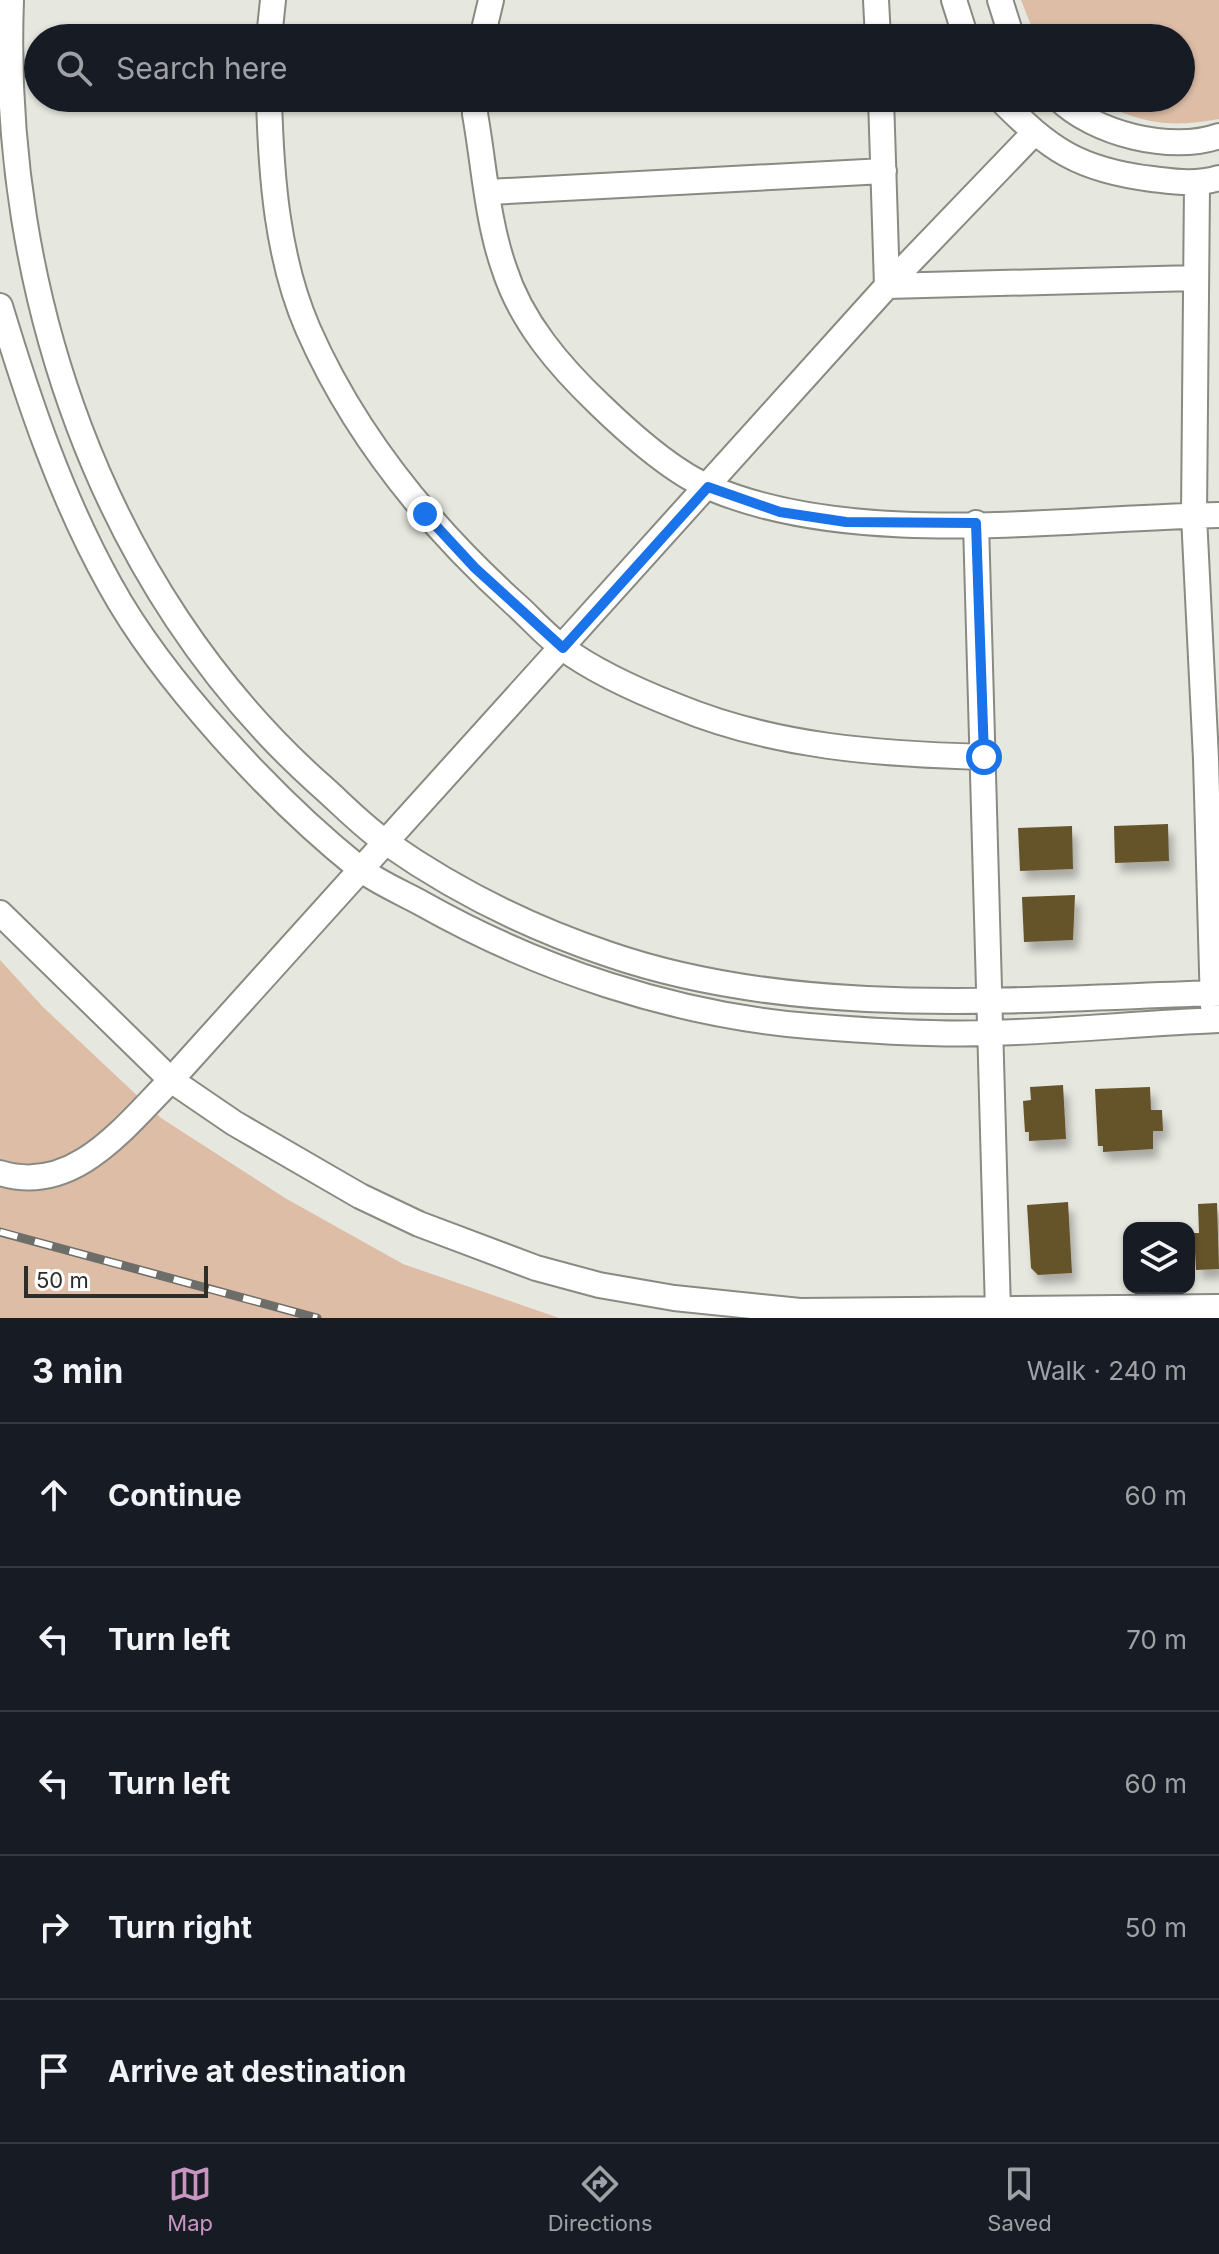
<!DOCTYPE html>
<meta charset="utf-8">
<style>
:root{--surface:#171b24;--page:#242831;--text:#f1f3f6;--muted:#9ea1a6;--line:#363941;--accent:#c895c1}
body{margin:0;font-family:Inter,sans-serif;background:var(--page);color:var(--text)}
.controls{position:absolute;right:24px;bottom:24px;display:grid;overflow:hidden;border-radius:16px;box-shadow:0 2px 6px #0004}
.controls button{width:72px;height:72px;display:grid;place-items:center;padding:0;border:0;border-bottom:2px solid var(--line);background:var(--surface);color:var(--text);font:40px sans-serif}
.scale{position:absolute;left:24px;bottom:20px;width:184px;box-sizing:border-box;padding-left:8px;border:4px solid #2d2d2a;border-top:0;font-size:22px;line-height:28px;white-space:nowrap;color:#2d2d2a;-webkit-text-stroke:6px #fff;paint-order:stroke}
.stop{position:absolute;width:24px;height:24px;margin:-18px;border:6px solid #1a73e8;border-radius:50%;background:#fff}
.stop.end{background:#1a73e8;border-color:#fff;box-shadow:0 2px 8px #0008}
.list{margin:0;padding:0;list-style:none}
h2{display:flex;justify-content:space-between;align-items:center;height:104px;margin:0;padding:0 32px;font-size:34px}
h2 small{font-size:26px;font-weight:400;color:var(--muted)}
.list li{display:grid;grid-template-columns:52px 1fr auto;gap:24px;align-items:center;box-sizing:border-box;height:144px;padding:0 32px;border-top:2px solid var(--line)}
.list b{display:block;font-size:30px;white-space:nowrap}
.list em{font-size:26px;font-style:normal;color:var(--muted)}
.icon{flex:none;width:44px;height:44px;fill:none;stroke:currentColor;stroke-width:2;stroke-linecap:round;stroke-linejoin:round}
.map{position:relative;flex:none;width:1219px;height:1318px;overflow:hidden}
.search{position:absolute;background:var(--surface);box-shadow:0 2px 6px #0004;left:24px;right:24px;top:24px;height:88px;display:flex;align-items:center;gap:20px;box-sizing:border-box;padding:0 28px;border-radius:44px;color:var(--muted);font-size:30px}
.sheet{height:824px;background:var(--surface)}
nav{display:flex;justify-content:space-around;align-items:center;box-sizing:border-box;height:112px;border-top:2px solid var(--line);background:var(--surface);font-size:22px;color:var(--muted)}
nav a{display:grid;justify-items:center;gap:4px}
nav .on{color:var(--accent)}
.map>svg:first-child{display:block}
.green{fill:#ddbda6}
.building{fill:#65532c;filter:url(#shadow)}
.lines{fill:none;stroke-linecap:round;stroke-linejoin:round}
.street-casing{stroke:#898a82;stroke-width:28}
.street{stroke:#fff;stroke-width:24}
.rail-casing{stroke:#6d6d69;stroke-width:9}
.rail{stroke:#fff;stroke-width:6;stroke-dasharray:18;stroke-linecap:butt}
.route{stroke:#1a73e8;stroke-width:10}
</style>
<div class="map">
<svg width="1219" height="1318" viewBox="0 0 1219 1318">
<defs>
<filter id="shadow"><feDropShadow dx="5" dy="9" stdDeviation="4" flood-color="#0004"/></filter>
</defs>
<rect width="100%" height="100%" fill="#e6e7df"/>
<path class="green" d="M 1021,0 L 1219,0 L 1219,119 C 1164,129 1139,122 1090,98 L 1181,98 L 1181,38 L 1036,38 Z
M 0,960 L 43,1007 L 161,1118 L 285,1198 L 403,1264 L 559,1318 L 0,1318 Z"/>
<path class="building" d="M 1168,824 L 1169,861 L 1115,863 L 1114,826 Z
M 1072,826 L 1073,869 L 1020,871 L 1018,828 Z
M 1075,895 L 1073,940 L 1024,942 L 1022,897 Z
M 1063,1085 L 1066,1139 L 1029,1141 L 1029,1132 L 1025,1132 L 1023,1101 L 1031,1100 L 1030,1087 Z
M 1150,1087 L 1151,1110 L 1162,1110 L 1163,1131 L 1153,1131 L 1153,1149 L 1103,1152 L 1103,1146 L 1098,1146 L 1095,1089 Z
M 1068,1202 L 1072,1273 L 1038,1275 L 1031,1268 L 1027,1205 Z
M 1217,1203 L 1219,1269 L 1196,1270 L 1194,1233 L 1199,1233 L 1198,1204 Z"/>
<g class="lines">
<defs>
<path id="street" d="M 11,0 C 0,290 102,589 318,783 C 341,803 362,826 387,843 C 454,890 531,928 608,954 C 799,1020 1020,999 1219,993
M 876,0 L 878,38
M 954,0 L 966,38
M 1000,0 L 1012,38
M 269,38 L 273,0
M 482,38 L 491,0
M 269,98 C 271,175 277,258 308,329 C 355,436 428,525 514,603 C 530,617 545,635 563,648 C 595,672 638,691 676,706 C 775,747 878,754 984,757
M 476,98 L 475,114 C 484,164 487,220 504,268 C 521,322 560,367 600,405 C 628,432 675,474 711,488 C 855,549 1063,518 1219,515
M 881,98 L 887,286 L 1195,278
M 999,98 C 1050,150 1079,170 1152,179 C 1177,182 1195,185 1219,178
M 1058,98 C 1094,134 1171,153 1219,136
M 1197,185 L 1194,516 L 1206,759 L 1213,1006
M 489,192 L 884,171
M 0,306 C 29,402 61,497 110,585 C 162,680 274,800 359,868 C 377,882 401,892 421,903 C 538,969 674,1015 809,1026 C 869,1031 931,1035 991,1033 C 1067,1031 1143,1023 1219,1020
M 976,523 L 998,1311
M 0,913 L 171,1080 L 234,1123 L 360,1196 L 419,1224 L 536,1268 L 599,1285 L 674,1298 L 800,1311 L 1219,1307
M 0,1173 C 74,1196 125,1126 171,1080 L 887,286 L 1033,134"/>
</defs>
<use href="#street" class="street-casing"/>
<use href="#street" class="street"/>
<defs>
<path id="rail" d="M 0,1232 L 317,1318"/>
</defs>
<use href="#rail" class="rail-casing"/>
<use href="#rail" class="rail"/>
</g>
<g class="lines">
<path class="route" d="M 425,514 L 475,568 L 563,648 L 708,487 L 780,512 L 846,522 L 976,523 L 984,757"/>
</g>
</svg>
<div class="controls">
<button><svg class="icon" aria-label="layers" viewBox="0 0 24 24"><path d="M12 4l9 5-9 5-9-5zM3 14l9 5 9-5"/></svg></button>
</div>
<div class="scale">50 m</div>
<div class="stop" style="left:984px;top:757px"></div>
<div class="stop end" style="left:425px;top:514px"></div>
<div class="search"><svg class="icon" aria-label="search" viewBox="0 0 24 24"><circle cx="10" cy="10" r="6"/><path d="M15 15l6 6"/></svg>Search here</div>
</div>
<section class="sheet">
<h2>3 min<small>Walk · 240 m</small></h2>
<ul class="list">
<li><svg class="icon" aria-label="ahead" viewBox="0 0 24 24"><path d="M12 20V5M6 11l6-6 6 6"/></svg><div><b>Continue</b></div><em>60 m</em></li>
<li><svg class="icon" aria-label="left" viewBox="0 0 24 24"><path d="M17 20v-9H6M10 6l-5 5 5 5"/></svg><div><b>Turn left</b></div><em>70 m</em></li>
<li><svg class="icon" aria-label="left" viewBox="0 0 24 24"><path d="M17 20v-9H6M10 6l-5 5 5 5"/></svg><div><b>Turn left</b></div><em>60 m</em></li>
<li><svg class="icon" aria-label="right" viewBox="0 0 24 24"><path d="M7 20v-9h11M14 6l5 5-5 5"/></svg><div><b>Turn right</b></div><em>50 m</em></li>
<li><svg class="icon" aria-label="arrive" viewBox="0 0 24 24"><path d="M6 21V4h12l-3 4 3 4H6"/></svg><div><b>Arrive at destination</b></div></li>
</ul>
</section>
<nav>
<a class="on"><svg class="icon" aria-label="map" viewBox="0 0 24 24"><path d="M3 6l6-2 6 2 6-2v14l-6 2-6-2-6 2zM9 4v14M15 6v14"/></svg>Map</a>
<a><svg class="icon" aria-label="directions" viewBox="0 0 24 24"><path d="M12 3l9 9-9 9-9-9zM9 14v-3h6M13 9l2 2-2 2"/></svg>Directions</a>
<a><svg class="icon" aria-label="saved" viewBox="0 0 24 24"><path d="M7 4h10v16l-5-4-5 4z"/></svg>Saved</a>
</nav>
